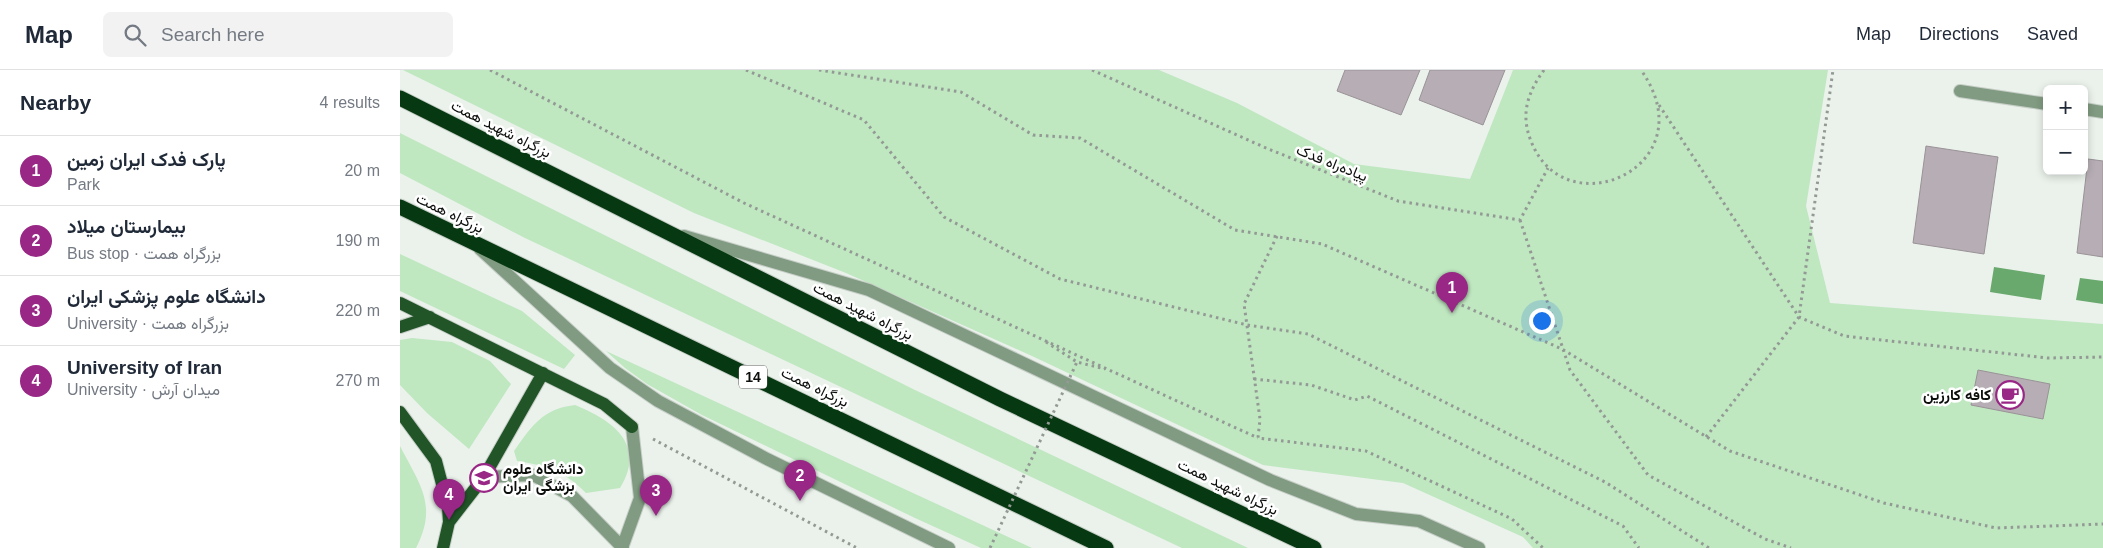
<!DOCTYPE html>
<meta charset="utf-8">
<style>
:root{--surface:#fff;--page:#f2f2f3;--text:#1f2937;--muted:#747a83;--line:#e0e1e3;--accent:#982785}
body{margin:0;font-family:Helvetica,Vazirmatn,sans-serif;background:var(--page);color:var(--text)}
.controls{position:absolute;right:15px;top:15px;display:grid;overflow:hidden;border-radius:8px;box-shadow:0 2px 8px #0003}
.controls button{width:45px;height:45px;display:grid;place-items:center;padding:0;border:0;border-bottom:1px solid var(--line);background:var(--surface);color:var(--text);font:25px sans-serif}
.you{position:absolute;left:1141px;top:250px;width:18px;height:18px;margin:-12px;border:4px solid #fff;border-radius:50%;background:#1a73e8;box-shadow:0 0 0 8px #1a73e833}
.badge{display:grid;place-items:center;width:32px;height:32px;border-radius:50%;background:var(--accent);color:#fff;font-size:16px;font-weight:700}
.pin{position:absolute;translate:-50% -41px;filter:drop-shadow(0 1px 2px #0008)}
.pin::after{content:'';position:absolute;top:26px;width:18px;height:15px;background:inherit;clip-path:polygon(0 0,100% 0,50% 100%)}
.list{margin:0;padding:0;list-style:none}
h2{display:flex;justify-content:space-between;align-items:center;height:65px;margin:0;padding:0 20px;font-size:21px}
h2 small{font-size:16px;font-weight:400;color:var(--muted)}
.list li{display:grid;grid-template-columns:32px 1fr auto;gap:15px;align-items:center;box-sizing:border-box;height:70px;padding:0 20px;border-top:1px solid var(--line)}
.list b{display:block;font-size:19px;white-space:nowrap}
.list p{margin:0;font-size:16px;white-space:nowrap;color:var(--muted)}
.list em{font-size:16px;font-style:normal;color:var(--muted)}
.icon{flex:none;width:28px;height:28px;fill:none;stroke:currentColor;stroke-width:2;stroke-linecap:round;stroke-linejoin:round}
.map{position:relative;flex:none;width:1703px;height:478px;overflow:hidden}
header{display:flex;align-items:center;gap:30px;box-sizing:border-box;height:70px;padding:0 25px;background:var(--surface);border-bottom:1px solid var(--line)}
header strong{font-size:24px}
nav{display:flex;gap:28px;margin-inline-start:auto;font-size:18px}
.search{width:350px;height:45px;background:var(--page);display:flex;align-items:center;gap:12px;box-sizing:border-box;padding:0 18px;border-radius:8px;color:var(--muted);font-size:19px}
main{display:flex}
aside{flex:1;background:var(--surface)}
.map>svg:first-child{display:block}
.green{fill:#bfe7c0}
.water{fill:#69a96e}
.building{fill:#b6aeb4;stroke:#9a9297}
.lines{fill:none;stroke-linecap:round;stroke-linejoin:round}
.minor-casing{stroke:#c6cec7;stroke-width:14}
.major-casing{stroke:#c6cec7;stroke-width:14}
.highway-casing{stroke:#c6cec7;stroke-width:17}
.path{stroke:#939994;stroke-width:3;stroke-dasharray:2.5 4;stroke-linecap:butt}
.minor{stroke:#809b81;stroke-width:12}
.major{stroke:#215528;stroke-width:12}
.highway{stroke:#063911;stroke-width:15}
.path-bridge{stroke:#939994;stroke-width:3;stroke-dasharray:2.5 4;stroke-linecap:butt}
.labels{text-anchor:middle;stroke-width:5;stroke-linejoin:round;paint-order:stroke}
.shield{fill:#fff;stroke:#545654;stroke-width:1}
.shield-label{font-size:14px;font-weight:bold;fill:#0b0e0b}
.street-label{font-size:15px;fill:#0b0e0b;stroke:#fff}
.poi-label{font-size:15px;font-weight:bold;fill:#0b0e0b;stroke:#fff;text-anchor:end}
</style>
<header>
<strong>Map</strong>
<div class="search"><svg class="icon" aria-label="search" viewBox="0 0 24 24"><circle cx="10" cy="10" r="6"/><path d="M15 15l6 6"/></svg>Search here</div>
<nav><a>Map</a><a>Directions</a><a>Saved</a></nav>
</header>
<main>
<aside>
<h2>Nearby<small>4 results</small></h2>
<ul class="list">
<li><span class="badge">1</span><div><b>پارک فدک ایران زمین</b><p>Park</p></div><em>20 m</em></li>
<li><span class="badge">2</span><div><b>بیمارستان میلاد</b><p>Bus stop · بزرگراه همت</p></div><em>190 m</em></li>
<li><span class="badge">3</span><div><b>دانشگاه علوم پزشکی ایران</b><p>University · بزرگراه همت</p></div><em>220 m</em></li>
<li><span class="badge">4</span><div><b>University of Iran</b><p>University · میدان آرش</p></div><em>270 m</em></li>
</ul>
</aside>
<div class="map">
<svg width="1703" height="478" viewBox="0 0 1703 478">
<rect width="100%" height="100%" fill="#eaf2eb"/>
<path class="green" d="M 3,0 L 759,0 L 837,33 L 954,94 L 1070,109 L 1113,0 L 1428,0 L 1406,136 L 1430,233 L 1703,254 L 1703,478 L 1133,478 L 1123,467 L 1003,413 L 863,395 L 632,286 L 446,203 L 294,143 Z
M 0,63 L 515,320 L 848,478 L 782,478 L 125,168 L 0,103 Z
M 0,184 L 122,241 L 175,285 L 164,299 L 0,221 Z
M 12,268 L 52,272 L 90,291 L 111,314 L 69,379 L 27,343 L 0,315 L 0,270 Z
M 206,281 L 632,478 L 581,478 L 515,448 L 302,345 L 247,314 L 225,298 Z
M 175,335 C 212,350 247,374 220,418 L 186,423 C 166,402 145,395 117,391 L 114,381 C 132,356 142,339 175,335 Z
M 0,376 C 20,415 38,435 16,478 L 0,478 Z"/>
<path class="water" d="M 1594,197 L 1645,205 L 1641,230 L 1590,222 Z
M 1680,208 L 1703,211 L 1703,234 L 1676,230 Z"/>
<path class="building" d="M 945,0 L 1020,0 L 1001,45 L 937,21 Z
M 1030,0 L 1105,0 L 1083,55 L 1019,30 Z
M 1526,76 L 1598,87 L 1584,184 L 1513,173 Z
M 1688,89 L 1703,91 L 1703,187 L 1677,183 Z
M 1578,300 L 1650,314 L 1643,349 L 1571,335 Z"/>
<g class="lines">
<defs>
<path id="minor" d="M 1560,21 L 1647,34
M 1684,39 L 1703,42
M 284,166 L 469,220 L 870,410 L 956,444 L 1019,451 L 1079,478
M 80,179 L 210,298 L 258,331 L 367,389 L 549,478
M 84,407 L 133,405 L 172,426 L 223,478
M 222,478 L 240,428 L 232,357"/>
<path id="major" d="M 0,233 L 204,334 L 232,357
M 0,257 L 30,247
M 0,342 L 36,391 L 48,437 L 49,452 L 43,478
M 49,452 L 84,407 L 143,303"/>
<path id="highway" d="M 0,28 L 600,329 L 914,478
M 0,137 L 706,478"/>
</defs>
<use href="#minor" class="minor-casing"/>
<use href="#major" class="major-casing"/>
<use href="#highway" class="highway-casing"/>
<path class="path" d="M 90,0 L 344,133 L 858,368
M 346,0 L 464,50 L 544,147 L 660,209 L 847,255 L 908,264 L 1205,412 L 1309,478
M 419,0 L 561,22 L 633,65 L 680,68 L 835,160 L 922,174 L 1162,279 L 1330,381 L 1484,433 L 1596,458 L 1703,454
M 692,0 L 866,78 L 998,131 L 1120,150 L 1148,98
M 1144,0 C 1128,22 1120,44 1131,71 C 1165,160 1309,96 1241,0
M 1259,35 L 1399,247 L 1444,266 L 1648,288 L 1703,287
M 1120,150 L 1170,300 L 1248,405 L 1365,469 L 1391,478
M 877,166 L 844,234 L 860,349 L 858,368 L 966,381 L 1112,449 L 1143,478
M 646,272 L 677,292 L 705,299
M 854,309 L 911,315 L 955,330 L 967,326 L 1223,456 L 1239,478
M 1306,367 L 1399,247 L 1433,0
M 253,369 L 457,478"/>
<use href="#minor" class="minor"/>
<use href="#major" class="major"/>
<use href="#highway" class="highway"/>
<path class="path-bridge" d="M 590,478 L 677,292"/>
</g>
<defs>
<symbol id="cafe-ring" viewBox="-11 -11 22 22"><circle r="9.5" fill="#fff" stroke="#982785" stroke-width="1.5"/><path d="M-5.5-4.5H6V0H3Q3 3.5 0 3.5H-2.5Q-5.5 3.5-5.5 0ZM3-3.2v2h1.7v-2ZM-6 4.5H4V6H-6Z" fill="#982785"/></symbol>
<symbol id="university-ring" viewBox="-11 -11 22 22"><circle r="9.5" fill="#fff" stroke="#982785" stroke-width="1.5"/><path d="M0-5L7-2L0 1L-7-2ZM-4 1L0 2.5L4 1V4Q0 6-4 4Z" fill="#982785"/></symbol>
</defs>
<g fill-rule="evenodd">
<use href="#cafe-ring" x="1594" y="309" width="32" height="32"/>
<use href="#university-ring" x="68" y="392" width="32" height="32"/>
</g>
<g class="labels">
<rect class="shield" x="339" y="295.5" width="28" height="23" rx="4"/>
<g class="shield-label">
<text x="353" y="312">14</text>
</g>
<g class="street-label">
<text transform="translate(101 59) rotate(27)" y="5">بزرگراه شهید همت</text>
<text transform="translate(932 93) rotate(22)" y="5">پیاده‌راه فدک</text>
<text transform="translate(50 143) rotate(26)" y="5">بزرگراه همت</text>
<text transform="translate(463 241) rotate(27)" y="5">بزرگراه شهید همت</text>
<text transform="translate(415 317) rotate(26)" y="5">بزرگراه همت</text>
<text transform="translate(828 417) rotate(26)" y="5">بزرگراه شهید همت</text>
</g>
<g class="poi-label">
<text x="1591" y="330">کافه کارزین</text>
<text x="103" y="404" text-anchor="start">دانشگاه علوم<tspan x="103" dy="17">بزشگى ايران</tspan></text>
</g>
</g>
</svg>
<div class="controls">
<button>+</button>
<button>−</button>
</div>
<div class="you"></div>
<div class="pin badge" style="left:1052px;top:243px">1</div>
<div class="pin badge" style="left:400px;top:431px">2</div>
<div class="pin badge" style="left:256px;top:446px">3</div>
<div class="pin badge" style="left:49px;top:450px">4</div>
</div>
</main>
